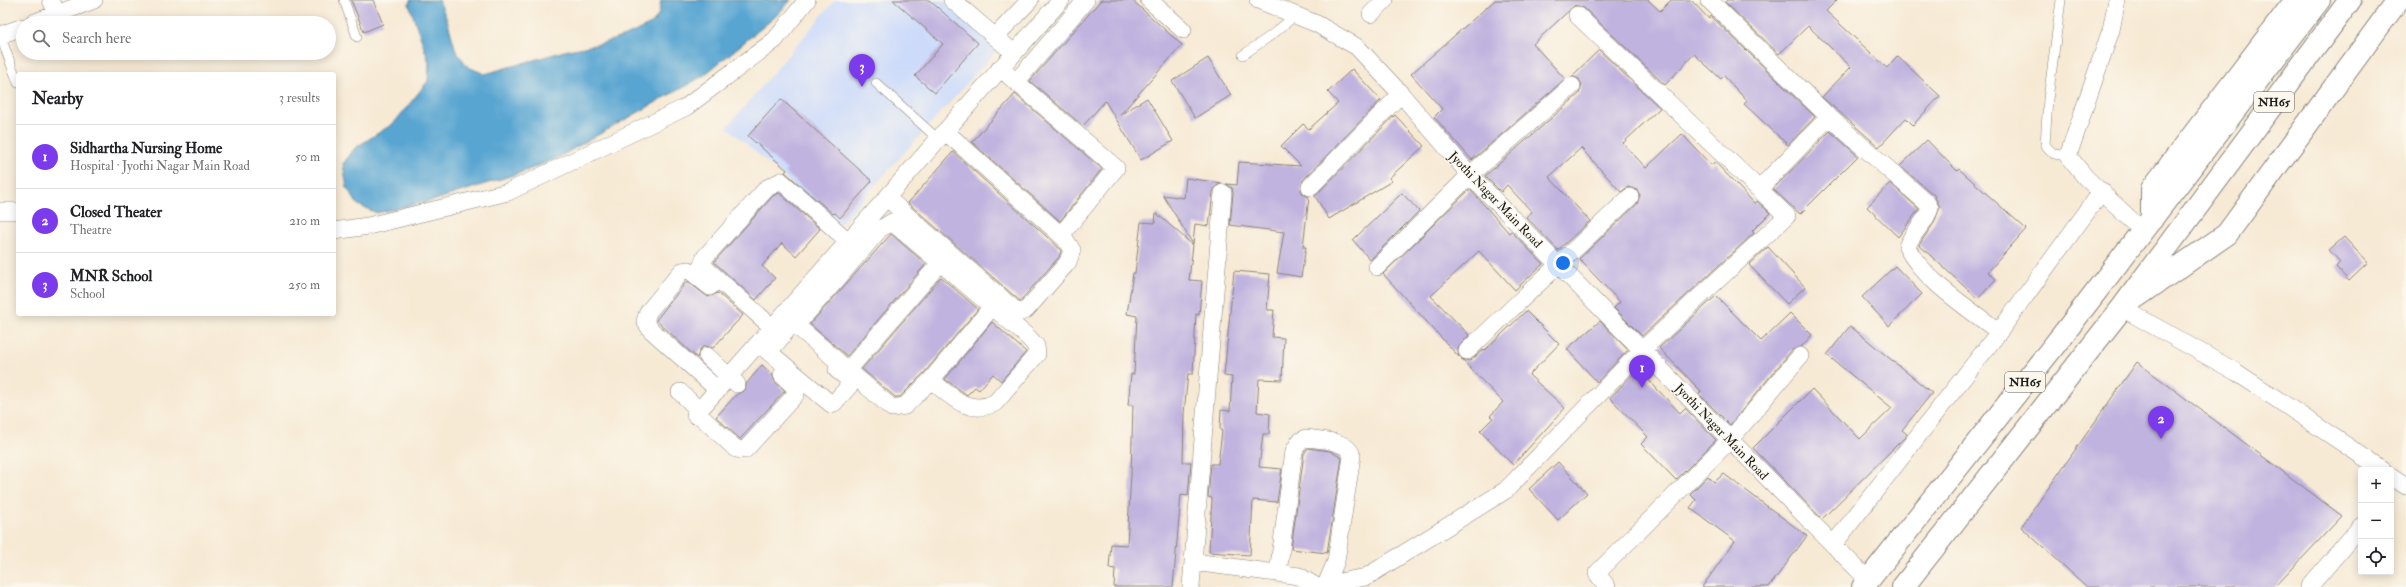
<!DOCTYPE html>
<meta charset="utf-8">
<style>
:root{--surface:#fff;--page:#f6f6f6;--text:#202124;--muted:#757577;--line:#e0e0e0;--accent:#7c3aed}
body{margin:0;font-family:"IM FELL Double Pica",serif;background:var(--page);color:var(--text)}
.controls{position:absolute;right:12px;bottom:12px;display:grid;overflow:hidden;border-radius:4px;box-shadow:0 2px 10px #0003}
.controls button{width:36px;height:36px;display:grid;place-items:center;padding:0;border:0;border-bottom:1px solid var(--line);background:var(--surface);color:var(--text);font:20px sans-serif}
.you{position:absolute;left:1563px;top:263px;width:14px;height:14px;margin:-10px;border:3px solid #fff;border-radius:50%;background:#1a73e8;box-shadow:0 0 0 6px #1a73e833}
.badge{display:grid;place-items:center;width:26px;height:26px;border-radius:50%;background:var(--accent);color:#fff;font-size:13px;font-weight:700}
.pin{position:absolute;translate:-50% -33px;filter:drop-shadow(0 1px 2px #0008)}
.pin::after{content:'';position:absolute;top:21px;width:14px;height:12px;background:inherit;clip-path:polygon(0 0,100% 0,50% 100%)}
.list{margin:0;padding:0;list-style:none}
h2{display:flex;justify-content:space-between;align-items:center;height:52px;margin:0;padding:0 16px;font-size:17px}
h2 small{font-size:13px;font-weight:400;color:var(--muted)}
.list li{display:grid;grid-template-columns:26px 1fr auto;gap:12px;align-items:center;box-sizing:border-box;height:64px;padding:0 16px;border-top:1px solid var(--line)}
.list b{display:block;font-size:15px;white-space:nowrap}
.list p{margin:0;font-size:13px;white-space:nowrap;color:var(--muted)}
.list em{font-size:13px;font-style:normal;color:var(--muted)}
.icon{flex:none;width:22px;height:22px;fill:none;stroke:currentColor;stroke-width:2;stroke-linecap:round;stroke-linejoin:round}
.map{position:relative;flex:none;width:2406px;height:587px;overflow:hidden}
.search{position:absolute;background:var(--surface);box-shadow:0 2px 10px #0003;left:16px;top:16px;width:320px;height:44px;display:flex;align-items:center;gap:10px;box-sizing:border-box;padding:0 14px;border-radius:22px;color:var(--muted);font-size:15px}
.panel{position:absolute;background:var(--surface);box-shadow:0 2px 10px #0003;left:16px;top:72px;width:320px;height:244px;border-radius:4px}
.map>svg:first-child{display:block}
.built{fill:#cddbfa}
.water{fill:#59a5d1;stroke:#3a6076}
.building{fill:#c0b3df}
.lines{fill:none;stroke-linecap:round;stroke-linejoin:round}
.lane-casing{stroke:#8a8378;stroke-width:10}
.street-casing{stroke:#8a8378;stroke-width:18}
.secondary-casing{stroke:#8a8378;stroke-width:24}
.highway-casing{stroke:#8a8378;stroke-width:24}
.lane{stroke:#fff;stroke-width:9}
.street{stroke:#fff;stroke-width:17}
.secondary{stroke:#fff;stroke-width:22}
.highway{stroke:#fff;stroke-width:22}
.labels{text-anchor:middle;stroke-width:3;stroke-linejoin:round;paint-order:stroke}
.shield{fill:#fbf7ec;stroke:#5f5e5a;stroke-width:1}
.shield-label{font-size:12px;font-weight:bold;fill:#1c1c1c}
.street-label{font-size:13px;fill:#1c1c1c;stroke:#fbf7ec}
</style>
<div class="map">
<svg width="2406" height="587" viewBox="0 0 2406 587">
<rect width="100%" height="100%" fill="#fbf7ec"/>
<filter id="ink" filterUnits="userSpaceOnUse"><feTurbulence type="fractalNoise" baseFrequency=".025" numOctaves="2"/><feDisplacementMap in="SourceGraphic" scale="8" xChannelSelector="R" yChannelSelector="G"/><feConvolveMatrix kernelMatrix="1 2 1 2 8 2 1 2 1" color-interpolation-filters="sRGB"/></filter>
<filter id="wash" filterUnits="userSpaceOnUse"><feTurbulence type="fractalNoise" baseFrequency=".012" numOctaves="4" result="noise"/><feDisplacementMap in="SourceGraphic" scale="16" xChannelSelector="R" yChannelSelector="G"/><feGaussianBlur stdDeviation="0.9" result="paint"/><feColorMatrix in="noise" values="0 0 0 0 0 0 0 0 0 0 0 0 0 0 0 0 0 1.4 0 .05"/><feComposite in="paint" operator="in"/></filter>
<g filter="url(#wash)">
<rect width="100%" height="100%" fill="#f7ead5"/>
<path class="built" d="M 835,0 L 943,0 L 999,48 L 839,225 L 727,127 Z"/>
<path class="water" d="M 410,0 L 439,0 L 447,20 L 456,51 L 468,67 L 485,74 L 568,50 L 600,44 L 628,35 L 653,23 L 659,13 L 661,0 L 791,0 L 775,17 L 703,76 L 557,158 L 523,172 L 435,200 L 377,213 L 358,205 L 347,188 L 343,164 L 355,148 L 394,123 L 428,81 L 429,62 L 409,4 Z"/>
<g id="blocks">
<path class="building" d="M 351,0 L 373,0 L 383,24 L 364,32 Z
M 893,0 L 929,0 L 978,43 L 935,93 L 915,76 L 943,44 Z
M 1101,0 L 1132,0 L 1182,45 L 1120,115 L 1147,98 L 1173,141 L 1141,160 L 1105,101 L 1083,126 L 1030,81 Z
M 1495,0 L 1648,0 L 1660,11 L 1671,0 L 1691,0 L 1709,19 L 1711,16 L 1815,117 L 1788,145 L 1744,104 L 1747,101 L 1724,76 L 1721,79 L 1694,54 L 1665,85 L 1584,8 L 1575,5 L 1533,44 L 1565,79 L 1472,160 L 1434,117 L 1442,109 L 1411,74 Z
M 1727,0 L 1837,0 L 1826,11 L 1887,68 L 1897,56 L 1940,96 L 1913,125 L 1906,118 L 1879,147 L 1822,97 L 1851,67 L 1808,26 L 1779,54 L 1725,2 Z
M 1599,50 L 1660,108 L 1623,143 L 1646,168 L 1682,134 L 1711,165 L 1715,162 L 1755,204 L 1757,201 L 1770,213 L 1752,231 L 1754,233 L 1642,336 L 1614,308 L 1620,302 L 1579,259 L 1637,204 L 1640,195 L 1637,190 L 1628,187 L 1621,192 L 1581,148 L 1549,177 L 1590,221 L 1558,250 L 1526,217 L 1532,212 L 1507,185 L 1501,192 L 1485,176 L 1579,94 L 1582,84 L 1579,79 L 1572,76 Z
M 1208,58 L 1231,95 L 1195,118 L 1172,81 Z
M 1352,69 L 1381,100 L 1303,180 L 1301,190 L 1303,194 L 1309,197 L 1303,247 L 1306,247 L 1301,277 L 1277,273 L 1284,232 L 1230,225 L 1233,193 L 1232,188 L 1226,184 L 1237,185 L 1239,162 L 1301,166 L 1281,146 L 1303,124 L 1309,129 L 1338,103 L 1328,92 Z
M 1015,94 L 1102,169 L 1060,221 L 972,142 Z
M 781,99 L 872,181 L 840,218 L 835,213 L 833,214 L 785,172 L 787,170 L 748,136 Z
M 1395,115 L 1424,146 L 1389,178 L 1392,181 L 1329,219 L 1315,196 Z
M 1830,131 L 1858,156 L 1800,214 L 1773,189 Z
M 1927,140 L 1957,171 L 1959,169 L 2026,229 L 1988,272 L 1996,279 L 1978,299 L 1919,245 L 1934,223 L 1940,207 L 1934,195 L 1900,166 Z
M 953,152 L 1057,246 L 1061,251 L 1059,257 L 1020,301 L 908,203 Z
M 1186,178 L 1222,183 L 1215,187 L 1213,192 L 1209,226 L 1195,224 L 1193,244 L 1163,195 L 1184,198 Z
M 1890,183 L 1919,209 L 1898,237 L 1867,207 Z
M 1470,189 L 1509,233 L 1511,231 L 1543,264 L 1515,290 L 1479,251 L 1431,296 L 1469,335 L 1458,348 L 1459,357 L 1383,274 Z
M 779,193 L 820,229 L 796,256 L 782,243 L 762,266 L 775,278 L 756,300 L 714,262 L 773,196 Z
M 1402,193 L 1419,211 L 1370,260 L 1353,240 Z
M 1156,213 L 1193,245 L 1189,280 L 1202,281 L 1199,315 L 1196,314 L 1193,374 L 1188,374 L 1184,413 L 1183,462 L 1191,462 L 1188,496 L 1181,495 L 1173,587 L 1114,587 L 1115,569 L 1109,568 L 1111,544 L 1127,545 L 1131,474 L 1133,405 L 1128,405 L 1131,374 L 1134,374 L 1137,316 L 1127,314 L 1133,273 L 1135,273 L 1141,222 L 1155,223 Z
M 891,234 L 926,264 L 847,356 L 810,324 Z
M 2344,237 L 2368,263 L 2349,281 L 2336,267 L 2340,262 L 2329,250 Z
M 1768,247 L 1805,287 L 1787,304 L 1749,265 Z
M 1895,266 L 1922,294 L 1889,326 L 1862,297 Z
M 1234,271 L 1270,274 L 1267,310 L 1274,310 L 1272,337 L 1284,338 L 1282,380 L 1259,379 L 1257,412 L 1270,414 L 1269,434 L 1263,434 L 1259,467 L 1282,469 L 1277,502 L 1253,500 L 1250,555 L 1209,552 L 1212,498 L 1208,497 L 1211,464 L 1218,464 L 1222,431 L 1220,430 L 1221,410 L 1230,411 L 1232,377 L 1224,376 Z
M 941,277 L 978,309 L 924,373 L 900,397 L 895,397 L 862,369 Z
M 687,281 L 708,297 L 718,293 L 743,315 L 713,348 L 704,346 L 700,349 L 697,358 L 656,320 Z
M 1716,296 L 1761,341 L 1790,313 L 1812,335 L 1802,346 L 1792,350 L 1730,425 L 1699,394 L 1701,391 L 1659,348 Z
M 1526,311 L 1559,344 L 1529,375 L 1565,408 L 1513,465 L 1480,431 L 1493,418 L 1490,416 L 1503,402 L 1461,359 L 1470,361 L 1483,350 L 1484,351 Z
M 1600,321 L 1628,350 L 1597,382 L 1567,349 Z
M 992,322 L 1026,352 L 1001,381 L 993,374 L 979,390 L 975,387 L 967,395 L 945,379 Z
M 1850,326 L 1932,393 L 1902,430 L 1907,434 L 1905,437 L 1822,519 L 1753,448 L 1812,389 L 1860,439 L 1892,408 L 1827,355 Z
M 2137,362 L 2342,516 L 2275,587 L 2087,587 L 2021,527 Z
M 762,365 L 772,374 L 775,382 L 785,391 L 740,439 L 716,417 L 737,394 L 745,390 L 747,383 Z
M 1638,369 L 1680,413 L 1685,408 L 1716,440 L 1676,480 L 1641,444 L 1648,437 L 1610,398 Z
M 1308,448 L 1330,451 L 1342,458 L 1327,553 L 1291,549 L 1304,454 Z
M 1558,462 L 1587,493 L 1558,520 L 1529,489 Z
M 1724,474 L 1807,536 L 1769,587 L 1702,587 L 1735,541 L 1690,508 L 1696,500 L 1690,494 L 1708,476 L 1714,482 Z"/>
</g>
</g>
<g filter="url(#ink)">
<use href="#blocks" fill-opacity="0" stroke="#8a8378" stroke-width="1"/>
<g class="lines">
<defs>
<path id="lane" d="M 344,0 L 357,37
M 2061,0 L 2048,99 L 2045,145 L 2054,154 L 2068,156
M 0,35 L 18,83
M 1243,55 L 1273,34 L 1296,15
M 876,83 L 938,139"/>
<path id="street" d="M 51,0 L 57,14
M 952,0 L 1014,53
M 1149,0 L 1183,30
M 1258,0 L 1317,24 L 1357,47 L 1401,94 L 1470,175 L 1868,580
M 1709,0 L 1829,117 L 1927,203 L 1930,208 C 1926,223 1912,232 1907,247 C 1923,280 1970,309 1999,332
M 2117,0 L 2111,30 L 2068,156 L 2086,178 L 2143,231
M 1371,14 L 1385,0
M 33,23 L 94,0
M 0,35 L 23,27
M 995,37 L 1030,0
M 1000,68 L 1116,168 L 1061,235
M 1016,82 L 1086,0
M 1310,187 L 1401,94
M 1759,189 L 1829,117
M 887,198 L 1015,310 L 1021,312 L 1026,310 L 1068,262 L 1072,250 L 1065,239 L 945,131
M 0,211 L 18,211
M 334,231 L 368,226 L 508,192 L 686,107 L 775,40 L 807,0
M 1377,267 L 1470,175 L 1572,86
M 710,287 L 689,270 L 682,271 L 648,312 L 645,321 L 651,330 L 718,390
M 2122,308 L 2236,372 L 2383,470
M 784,315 L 892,408 L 905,406 L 931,380 C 951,396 968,416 995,403 L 1037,354 L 1036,346 L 1028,337 L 892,222 L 880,229 L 838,278 L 827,266
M 796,325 L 838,278
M 773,328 L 702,265 L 705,257 L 767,188 L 781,181 L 849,242
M 759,344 L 831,404 L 834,403 L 851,384 L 850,380 L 837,370
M 1467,351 L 1630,197
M 769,352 L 787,330
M 707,356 L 737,384
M 848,370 L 940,263
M 931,380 L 992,307
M 680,392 L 699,410
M 697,413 L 736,449 L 745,450 L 796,394 L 796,388 L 782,375
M 695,415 L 1061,0
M 2391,476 L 2406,486
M 1833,545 L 1999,332 L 2102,191
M 1194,562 L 1299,576 L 1317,587
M 1278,573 L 1294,451 L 1300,441 L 1306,438 C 1320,440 1348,440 1352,456 L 1336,561 L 1325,587
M 1191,587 L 1223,193
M 1332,587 L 1344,581 L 1366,577 L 1506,490 L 1643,349 L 1787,216 L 1577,15
M 1607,587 L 1597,573 L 1729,441 L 1800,356
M 2309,587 L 2361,526"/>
<path id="secondary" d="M 2152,219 L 2152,189 L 2296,0
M 2126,304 L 2227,234 L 2398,0"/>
<path id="highway" d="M 1863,587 L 2068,328 L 2319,0
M 1903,587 L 2122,308 L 2350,0"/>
</defs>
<use href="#lane" class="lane-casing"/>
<use href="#street" class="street-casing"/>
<use href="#secondary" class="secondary-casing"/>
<use href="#highway" class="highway-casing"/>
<use href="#lane" class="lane"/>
<use href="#street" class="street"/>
<use href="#secondary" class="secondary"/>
<use href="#highway" class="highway"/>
</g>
</g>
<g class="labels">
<g class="shield">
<rect x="2254" y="92" width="40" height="20" rx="3"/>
<rect x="2005" y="372" width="40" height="20" rx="3"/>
</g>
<g class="shield-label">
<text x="2274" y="106">NH65</text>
<text x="2025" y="386">NH65</text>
</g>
<g class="street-label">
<text transform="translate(1496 199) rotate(46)" y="5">Jyothi Nagar Main Road</text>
<text transform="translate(1722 431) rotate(46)" y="5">Jyothi Nagar Main Road</text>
</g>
</g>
</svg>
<div class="controls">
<button>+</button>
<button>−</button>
<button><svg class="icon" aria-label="locate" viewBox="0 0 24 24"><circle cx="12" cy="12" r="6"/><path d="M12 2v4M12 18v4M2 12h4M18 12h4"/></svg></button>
</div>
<div class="you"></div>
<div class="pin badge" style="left:1642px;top:388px">1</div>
<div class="pin badge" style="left:2161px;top:439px">2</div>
<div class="pin badge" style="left:862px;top:87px">3</div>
<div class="search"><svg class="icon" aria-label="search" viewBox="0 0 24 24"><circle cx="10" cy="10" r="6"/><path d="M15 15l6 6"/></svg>Search here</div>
<section class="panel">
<h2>Nearby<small>3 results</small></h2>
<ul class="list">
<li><span class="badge">1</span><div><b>Sidhartha Nursing Home</b><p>Hospital · Jyothi Nagar Main Road</p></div><em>50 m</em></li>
<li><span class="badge">2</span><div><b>Closed Theater</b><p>Theatre</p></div><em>210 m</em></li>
<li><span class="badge">3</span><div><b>MNR School</b><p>School</p></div><em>250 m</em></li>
</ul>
</section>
</div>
